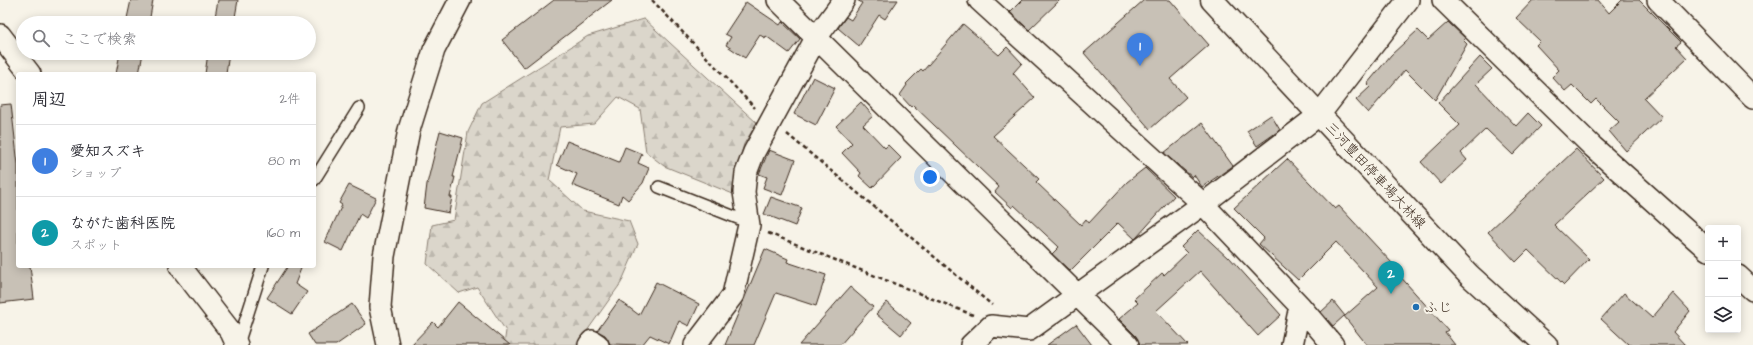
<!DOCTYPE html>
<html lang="ja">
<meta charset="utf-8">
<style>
:root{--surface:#fff;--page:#f2f2f3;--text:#2b2b33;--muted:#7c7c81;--line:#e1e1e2;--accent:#db2777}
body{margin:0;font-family:"Architects Daughter","Klee One",sans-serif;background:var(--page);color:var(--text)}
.controls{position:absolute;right:12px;bottom:12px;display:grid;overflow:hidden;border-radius:4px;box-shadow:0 2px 10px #0003}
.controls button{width:36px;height:36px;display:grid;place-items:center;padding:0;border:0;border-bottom:1px solid var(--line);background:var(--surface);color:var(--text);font:20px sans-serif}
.you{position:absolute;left:930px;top:177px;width:14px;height:14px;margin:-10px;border:3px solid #fff;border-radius:50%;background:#1a73e8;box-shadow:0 0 0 6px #1a73e833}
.badge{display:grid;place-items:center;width:26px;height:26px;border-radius:50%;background:var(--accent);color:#fff;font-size:13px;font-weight:700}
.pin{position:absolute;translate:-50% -33px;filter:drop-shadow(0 1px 2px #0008)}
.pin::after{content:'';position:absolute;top:21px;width:14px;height:12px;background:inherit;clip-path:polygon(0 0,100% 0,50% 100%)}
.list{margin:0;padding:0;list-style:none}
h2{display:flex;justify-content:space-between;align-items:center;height:52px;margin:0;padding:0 16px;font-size:17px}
h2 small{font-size:13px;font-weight:400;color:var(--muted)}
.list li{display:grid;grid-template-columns:26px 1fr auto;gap:12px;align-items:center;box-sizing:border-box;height:72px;padding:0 16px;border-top:1px solid var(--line)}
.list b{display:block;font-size:15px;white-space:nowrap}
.list p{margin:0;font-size:13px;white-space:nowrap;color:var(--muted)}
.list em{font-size:13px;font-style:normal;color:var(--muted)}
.icon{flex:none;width:22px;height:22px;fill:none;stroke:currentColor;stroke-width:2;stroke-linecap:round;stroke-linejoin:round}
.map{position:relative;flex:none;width:1753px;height:345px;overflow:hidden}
.search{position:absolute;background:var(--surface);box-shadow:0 2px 10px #0003;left:16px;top:16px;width:300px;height:44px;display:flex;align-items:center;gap:10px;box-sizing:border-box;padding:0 14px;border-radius:22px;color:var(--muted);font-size:15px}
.panel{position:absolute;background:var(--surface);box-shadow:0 2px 10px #0003;left:16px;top:72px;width:300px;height:196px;border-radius:4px}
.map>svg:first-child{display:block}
.forest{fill:url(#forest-firs);stroke:#8b8074}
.building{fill:#c8c1b6;stroke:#3b2a1e}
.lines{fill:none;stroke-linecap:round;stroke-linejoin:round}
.service-casing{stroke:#3b2a1e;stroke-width:14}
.minor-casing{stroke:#3b2a1e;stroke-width:24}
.secondary-casing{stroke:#3b2a1e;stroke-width:25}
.path{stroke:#3b2a1e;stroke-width:2.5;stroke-dasharray:4 3;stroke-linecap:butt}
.service{stroke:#f7f3e8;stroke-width:11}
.minor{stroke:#f7f3e8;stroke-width:21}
.secondary{stroke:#f7f3e8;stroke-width:22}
.poi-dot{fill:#1f6fb2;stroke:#f7f3e8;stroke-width:1.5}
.labels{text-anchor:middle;stroke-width:4;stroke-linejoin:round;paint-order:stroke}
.street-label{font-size:14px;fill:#3b2a1e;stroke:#f7f3e8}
.poi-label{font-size:14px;fill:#3b2a1e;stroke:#f7f3e8;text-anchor:start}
</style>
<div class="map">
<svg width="1753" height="345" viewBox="0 0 1753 345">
<defs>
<pattern id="forest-firs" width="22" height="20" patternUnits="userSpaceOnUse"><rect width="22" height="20" fill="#dbd6cb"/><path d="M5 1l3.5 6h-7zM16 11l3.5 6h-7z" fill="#bdb8ae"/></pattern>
</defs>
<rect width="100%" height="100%" fill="#f7f3e8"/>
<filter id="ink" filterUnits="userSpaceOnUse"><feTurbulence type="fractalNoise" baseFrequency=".025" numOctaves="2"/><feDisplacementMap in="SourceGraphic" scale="8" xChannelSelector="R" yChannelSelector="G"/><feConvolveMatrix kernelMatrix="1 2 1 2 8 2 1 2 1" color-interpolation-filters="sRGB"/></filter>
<g filter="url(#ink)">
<path class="forest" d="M 644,19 L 757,123 L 744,144 L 735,176 L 738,196 L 664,166 L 646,152 L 640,109 L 618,97 L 594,124 L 560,127 L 549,180 L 583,211 L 629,221 L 638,244 L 621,283 L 577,345 L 504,345 L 506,331 L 477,287 L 459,293 L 427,264 L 432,225 L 454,220 L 468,132 L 482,103 L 588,36 Z"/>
<path class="building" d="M 131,0 L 153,0 L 149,23 L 126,23 Z
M 218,0 L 238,0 L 234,23 L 214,23 Z
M 554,0 L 612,0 L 524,68 L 502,40 Z
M 857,0 L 898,0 L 885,19 L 879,15 L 859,46 L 838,28 L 846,17 L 851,20 L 862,3 Z
M 1022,0 L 1060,0 L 1029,30 L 1010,12 Z
M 1144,0 L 1170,0 L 1209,45 L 1170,79 L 1186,97 L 1150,129 L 1084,53 Z
M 1533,0 L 1598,0 L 1609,13 L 1622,0 L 1639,0 L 1681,42 L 1676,46 L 1687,58 L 1644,98 L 1662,117 L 1626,151 L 1609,131 L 1619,122 L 1596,99 L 1591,104 L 1572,85 L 1565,91 L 1552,77 L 1559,70 L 1536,45 L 1540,41 L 1516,18 Z
M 746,2 L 780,25 L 782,22 L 800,39 L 789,53 L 766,36 L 765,38 L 760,35 L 745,58 L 726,45 L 731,37 L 725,34 Z
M 1448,22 L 1465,38 L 1463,40 L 1467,44 L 1435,100 L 1405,70 L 1368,113 L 1356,100 L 1370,87 L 1367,84 L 1391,55 L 1418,30 L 1428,40 Z
M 963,24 L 999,55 L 1007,47 L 1022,63 L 1013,73 L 1035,98 L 993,136 L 1039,179 L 1036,182 L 1081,225 L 1086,219 L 1089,223 L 1127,182 L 1145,168 L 1174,196 L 1137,237 L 1135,239 L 1118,223 L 1070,271 L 1052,254 L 1059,247 L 1014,205 L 1012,208 L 995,192 L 999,187 L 913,105 L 911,107 L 900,95 L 907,85 L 906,84 L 921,69 L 923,71 Z
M 120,53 L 143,53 L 139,74 L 116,74 Z
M 208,53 L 229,53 L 226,74 L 205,74 Z
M 1480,57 L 1492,69 L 1476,84 L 1516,126 L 1528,113 L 1541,126 L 1513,155 L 1486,129 L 1461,153 L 1467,160 L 1441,184 L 1421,162 L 1460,125 L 1438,103 Z
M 813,77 L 835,88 L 816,125 L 794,114 Z
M 861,102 L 873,116 L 863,125 L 885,148 L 888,145 L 901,158 L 872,188 L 859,176 L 861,173 L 842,153 L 852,143 L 836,126 Z
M 11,104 L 18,165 L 18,266 L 30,266 L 34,299 L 0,303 L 0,105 Z
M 1271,115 L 1280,130 L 1257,146 L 1247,131 Z
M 1202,123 L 1233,166 L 1202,187 L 1194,175 L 1192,177 L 1164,153 Z
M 440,131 L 463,138 L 453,177 L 455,177 L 450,197 L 452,197 L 449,213 L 424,208 L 427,184 Z
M 567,141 L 619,162 L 625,147 L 642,154 L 638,163 L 649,168 L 643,183 L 628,200 L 622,195 L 619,204 L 572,185 L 577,174 L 557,165 Z
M 1576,149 L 1604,178 L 1554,225 L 1589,259 L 1564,285 L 1528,250 L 1516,262 L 1488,232 Z
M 769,150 L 795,160 L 782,195 L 763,188 L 767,177 L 759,174 Z
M 1287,159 L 1335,209 L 1339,206 L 1392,263 L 1390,265 L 1448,330 L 1445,332 L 1455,345 L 1367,345 L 1344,316 L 1333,326 L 1321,312 L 1333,301 L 1345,316 L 1378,287 L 1336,242 L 1298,280 L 1259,244 L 1264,238 L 1234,208 Z
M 349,185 L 376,198 L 366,218 L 360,214 L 343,251 L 325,242 L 342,205 L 339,203 Z
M 771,197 L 802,208 L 795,226 L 764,214 Z
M 1198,230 L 1228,258 L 1229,257 L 1281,315 L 1258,336 L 1200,271 L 1156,311 L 1188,345 L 1140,345 L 1136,336 L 1119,319 L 1138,303 L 1134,299 L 1162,273 L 1164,275 L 1187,253 L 1181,247 Z
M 765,249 L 788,259 L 787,262 L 826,275 L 816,306 L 776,293 L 754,345 L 725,345 Z
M 288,266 L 302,266 L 295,284 L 307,292 L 292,314 L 267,298 Z
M 656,282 L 699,304 L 689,326 L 679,321 L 669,344 L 650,335 L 642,345 L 610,344 L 605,335 L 597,331 L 619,300 L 639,315 Z
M 850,287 L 873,307 L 840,345 L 799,345 Z
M 1624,293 L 1652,318 L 1673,293 L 1690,311 L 1673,332 L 1685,345 L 1629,345 L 1601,319 Z
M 458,302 L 510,345 L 411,345 L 433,322 L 438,327 Z
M 887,302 L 911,323 L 901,335 L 876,314 Z
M 352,304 L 366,324 L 336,345 L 315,345 L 308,334 Z
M 1076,324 L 1092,345 L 1047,345 Z"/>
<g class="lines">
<defs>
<path id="service" d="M 314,180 L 359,108
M 659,187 L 740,219 L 749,225
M 238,344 L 263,266"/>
<path id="minor" d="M 778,0 L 1128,345
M 979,0 L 1203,204 L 1300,306 L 1333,345
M 1443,0 L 1593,147 L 1708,250
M 1658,0 L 1753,98
M 0,35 L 30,74
M 180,266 L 231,332 L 237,345
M 1738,276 L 1753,290
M 388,345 L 380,307 L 384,256 L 409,130 L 434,50 L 460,0
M 589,345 L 592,341 L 598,345
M 695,345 L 733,295 L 749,225 L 744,192 L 746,173 L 754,152 L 816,38 L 844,0
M 971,345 L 991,326 L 1029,330 L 1203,204 L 1319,115 L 1408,0
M 1292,345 L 1300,306"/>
<path id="secondary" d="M 1212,0 L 1469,275 L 1546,345"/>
</defs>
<use href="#service" class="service-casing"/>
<use href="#minor" class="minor-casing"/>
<use href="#secondary" class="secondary-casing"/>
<path class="path" d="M 652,0 L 755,108
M 787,134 L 992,305
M 768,233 L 973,315"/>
<use href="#service" class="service"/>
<use href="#minor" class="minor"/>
<use href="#secondary" class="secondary"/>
</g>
</g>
<circle class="poi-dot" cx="1416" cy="307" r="4"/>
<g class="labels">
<g class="street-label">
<text transform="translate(1376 175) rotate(47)" y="5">三河豊田停車場大林線</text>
</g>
<g class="poi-label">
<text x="1424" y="312">ふじ</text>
</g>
</g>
</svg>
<div class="controls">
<button>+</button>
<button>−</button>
<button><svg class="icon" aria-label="layers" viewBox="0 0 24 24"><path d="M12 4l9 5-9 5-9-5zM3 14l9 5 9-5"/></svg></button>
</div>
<div class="you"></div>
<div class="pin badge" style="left:1140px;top:66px;background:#3f7fe0">1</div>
<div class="pin badge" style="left:1391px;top:294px;background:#0f9aa8">2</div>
<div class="search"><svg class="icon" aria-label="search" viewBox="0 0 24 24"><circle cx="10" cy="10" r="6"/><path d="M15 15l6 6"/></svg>ここで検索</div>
<section class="panel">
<h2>周辺<small>2件</small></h2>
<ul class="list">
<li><span class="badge" style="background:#3f7fe0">1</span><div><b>愛知スズキ</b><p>ショップ</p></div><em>80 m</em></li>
<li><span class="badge" style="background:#0f9aa8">2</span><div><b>ながた歯科医院</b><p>スポット</p></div><em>160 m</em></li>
</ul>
</section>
</div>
